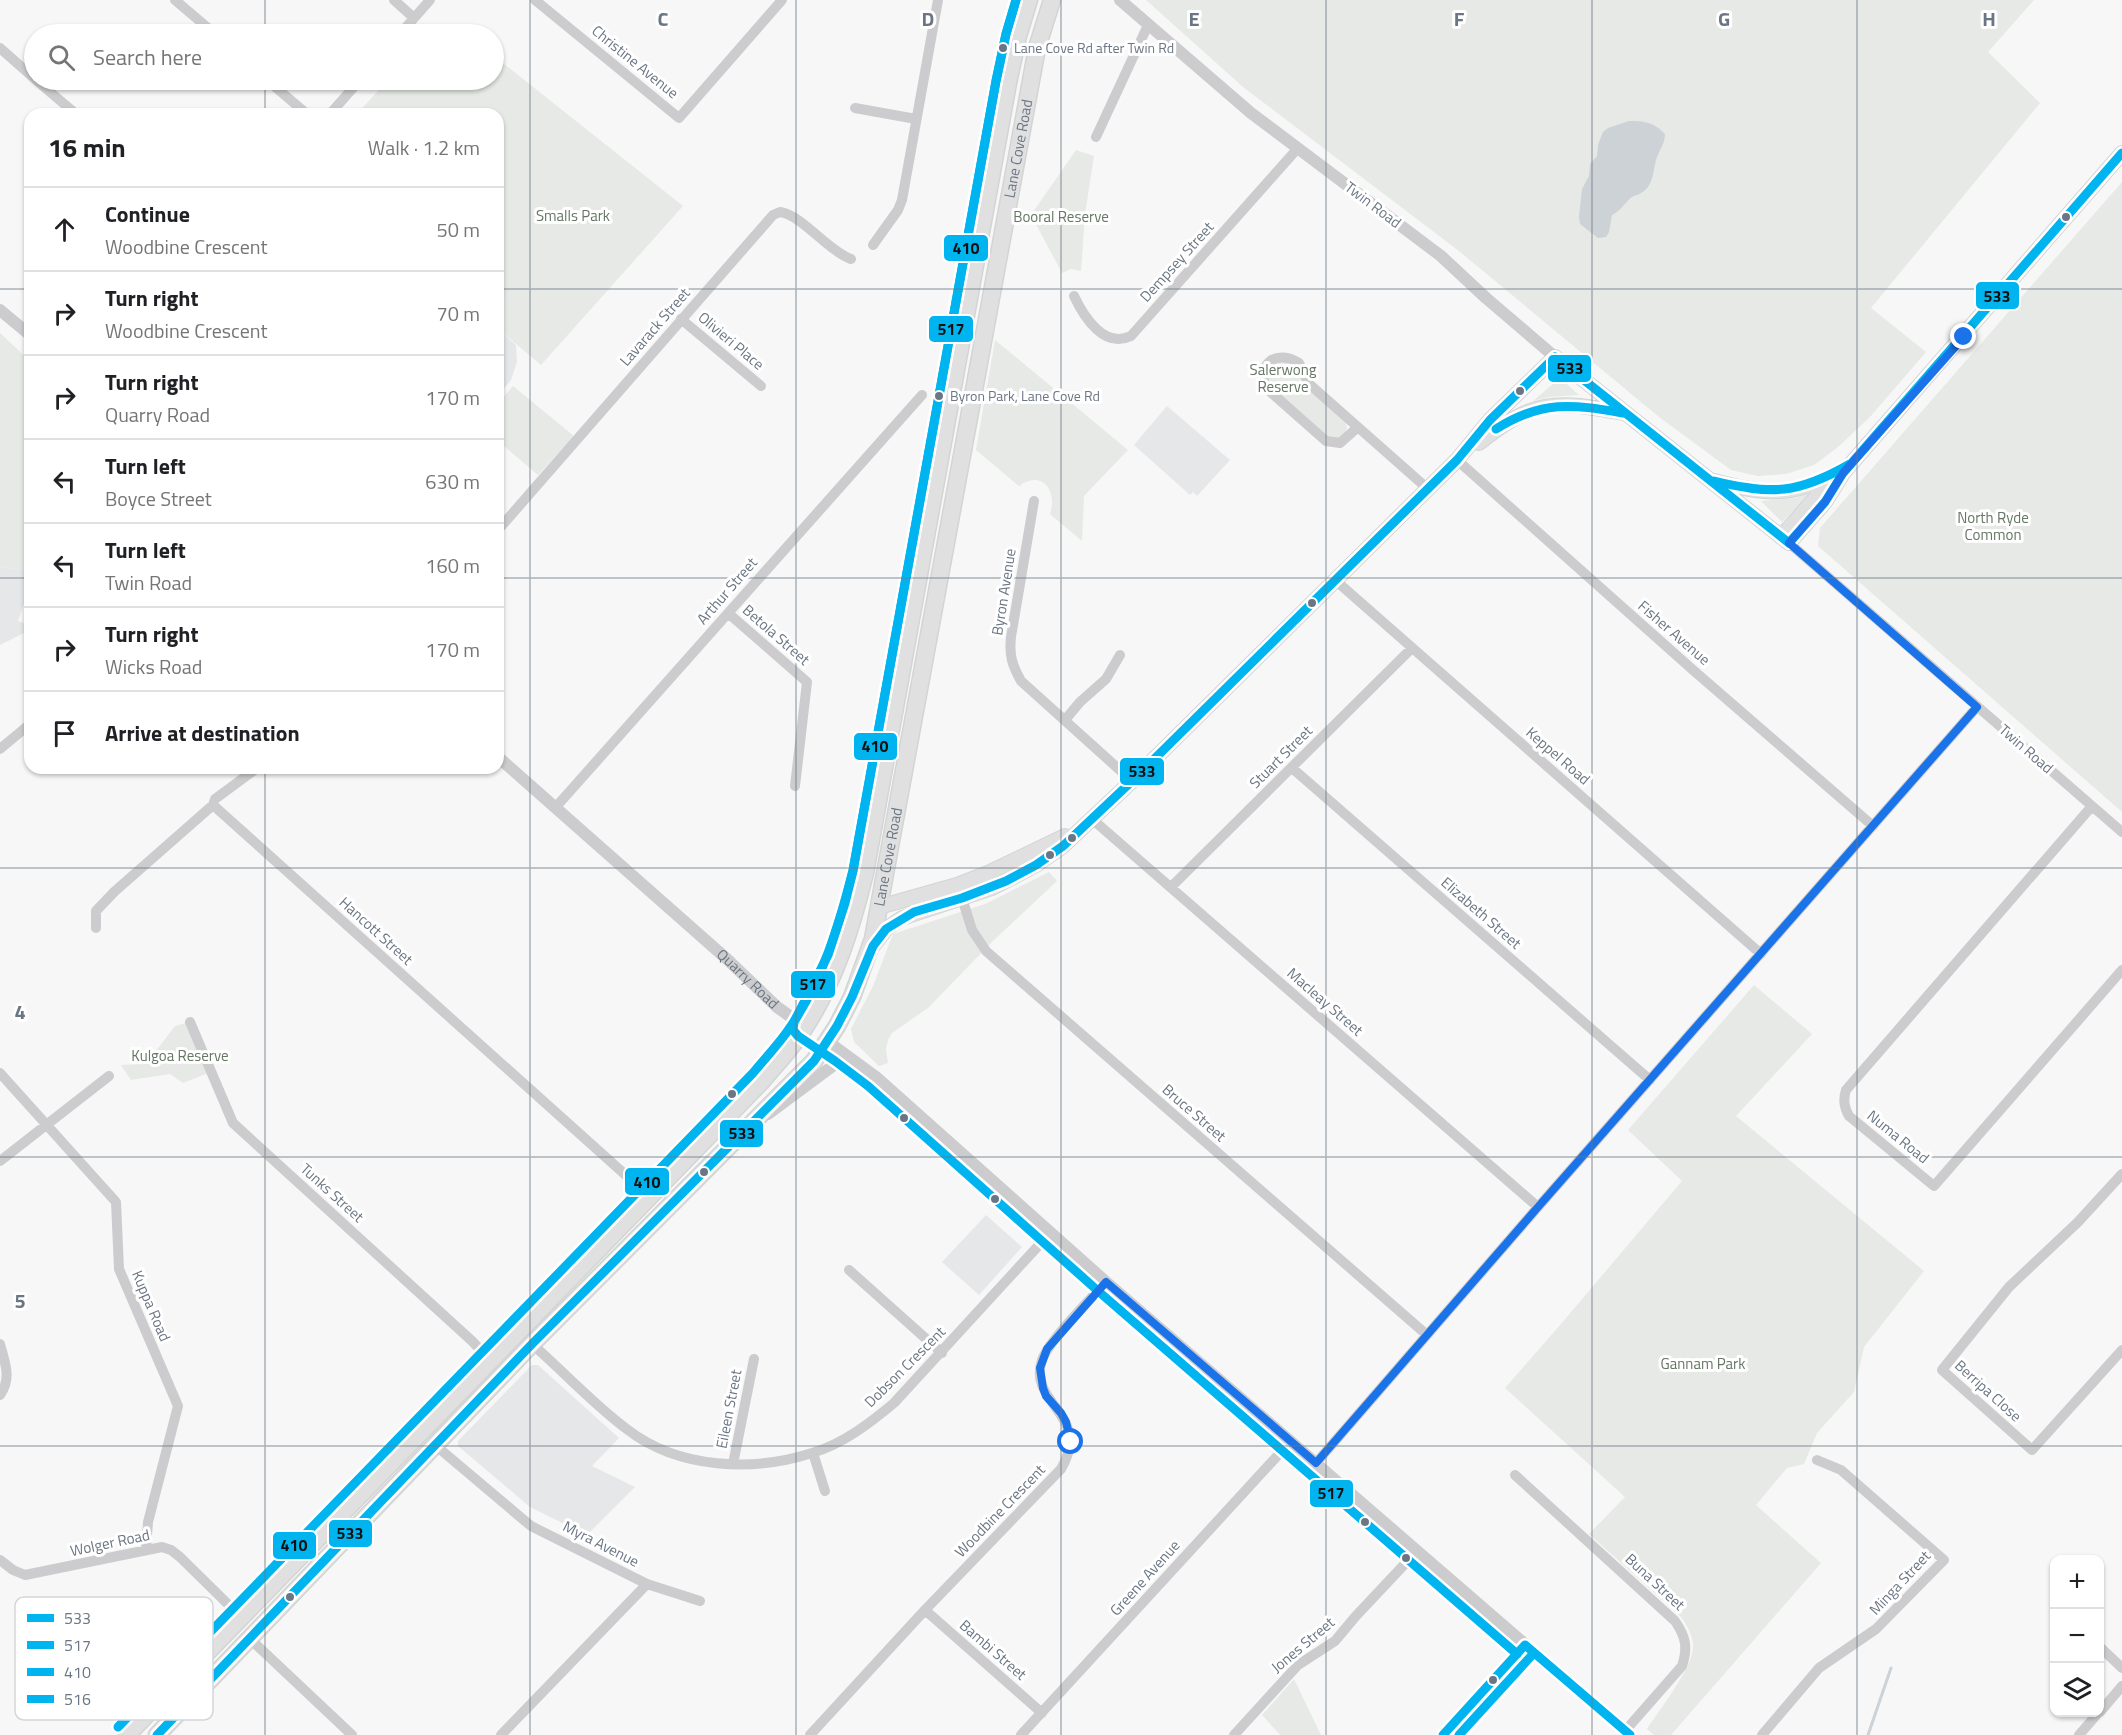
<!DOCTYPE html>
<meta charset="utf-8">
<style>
:root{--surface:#fff;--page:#f6f6f6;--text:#202124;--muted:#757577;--line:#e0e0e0}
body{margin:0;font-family:"Titillium Web",sans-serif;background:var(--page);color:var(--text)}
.controls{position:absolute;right:18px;bottom:18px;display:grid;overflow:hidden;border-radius:12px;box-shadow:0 2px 4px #0004}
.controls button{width:54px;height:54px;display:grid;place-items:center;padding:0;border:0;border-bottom:2px solid var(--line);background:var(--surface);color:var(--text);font:30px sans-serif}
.stop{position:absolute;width:18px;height:18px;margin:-14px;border:4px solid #1a73e8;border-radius:50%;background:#fff}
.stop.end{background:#1a73e8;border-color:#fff;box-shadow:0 2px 6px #0008}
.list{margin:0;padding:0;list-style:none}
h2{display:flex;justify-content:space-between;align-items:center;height:78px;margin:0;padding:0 24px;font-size:26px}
h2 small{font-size:20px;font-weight:400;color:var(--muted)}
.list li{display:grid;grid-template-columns:39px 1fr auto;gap:18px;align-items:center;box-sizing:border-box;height:84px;padding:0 24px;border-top:2px solid var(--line)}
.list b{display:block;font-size:22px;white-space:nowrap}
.list p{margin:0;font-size:20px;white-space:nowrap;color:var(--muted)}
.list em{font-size:20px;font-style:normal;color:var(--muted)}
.icon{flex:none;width:33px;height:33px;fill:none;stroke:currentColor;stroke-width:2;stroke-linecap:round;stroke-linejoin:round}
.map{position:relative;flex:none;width:2122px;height:1735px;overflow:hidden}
.search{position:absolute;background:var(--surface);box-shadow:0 2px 4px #0004;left:24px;top:24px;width:480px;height:66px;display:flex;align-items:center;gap:15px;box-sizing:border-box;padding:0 21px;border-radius:33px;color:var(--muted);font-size:22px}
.panel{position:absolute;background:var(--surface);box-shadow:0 2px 4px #0004;left:24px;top:108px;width:480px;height:666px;border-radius:18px}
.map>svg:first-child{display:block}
.built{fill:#e6e7e8}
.green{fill:#e6e9e5}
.water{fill:#ccd2d6}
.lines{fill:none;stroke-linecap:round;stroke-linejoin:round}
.stream{stroke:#ccd2d6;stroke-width:3}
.secondary-casing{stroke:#d3d4d5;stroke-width:16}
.trunk-casing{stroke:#d3d4d4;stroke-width:19}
.minor{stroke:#ccccce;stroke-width:10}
.tertiary{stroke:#ccccce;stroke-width:12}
.secondary{stroke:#e0e0e1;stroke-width:14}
.trunk{stroke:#e0e0e1;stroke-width:16}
.bus-1-casing{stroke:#fff;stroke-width:14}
.bus-2-casing{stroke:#fff;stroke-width:14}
.bus-3-casing{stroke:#fff;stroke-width:14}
.bus-4-casing{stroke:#fff;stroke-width:14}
.bus-1{stroke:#00b5ef;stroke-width:9}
.bus-2{stroke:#00b5ef;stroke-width:9}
.bus-3{stroke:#00b5ef;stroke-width:9}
.bus-4{stroke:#00b5ef;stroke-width:9}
.route{stroke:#1a73e8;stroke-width:8}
.grid{fill:none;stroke:#6b7684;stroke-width:1.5;stroke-opacity:0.55}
.bus-dot{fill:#6b7684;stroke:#fff;stroke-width:2}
.labels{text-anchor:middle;stroke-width:6;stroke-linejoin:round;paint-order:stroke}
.bus-label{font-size:14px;fill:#6b7684;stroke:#fff;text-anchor:start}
.street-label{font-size:15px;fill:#6b7684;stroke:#fff}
.park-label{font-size:15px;fill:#667765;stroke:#fff}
.key{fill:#fff;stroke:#d3d6da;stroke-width:1.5}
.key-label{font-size:16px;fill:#6b7684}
.grid-label{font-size:20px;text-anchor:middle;font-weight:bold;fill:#6b7684;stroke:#fff;stroke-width:6;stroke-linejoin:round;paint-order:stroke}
.line-badge{stroke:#fff;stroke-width:2}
.pale-badge-label{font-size:16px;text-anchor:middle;font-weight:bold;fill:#111}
</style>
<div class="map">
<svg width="2122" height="1735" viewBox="0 0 2122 1735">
<rect width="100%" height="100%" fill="#f7f7f7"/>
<path class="built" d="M 498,329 L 516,345 L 517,362 L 511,380 L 498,395 Z
M 1167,406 L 1230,460 L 1197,496 L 1193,492 L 1190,495 L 1134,445 Z
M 0,567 L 30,571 L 30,586 L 18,621 L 30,625 L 30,630 L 0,645 Z
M 986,1215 L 1022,1247 L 979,1295 L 942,1262 Z
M 532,1365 L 538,1365 L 619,1438 L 592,1466 L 635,1487 L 587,1535 L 530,1507 L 458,1446 L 458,1441 Z"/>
<path class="green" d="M 1146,0 L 2034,0 L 1988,52 L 2040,103 L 1871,308 L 1926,352 L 1870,417 L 1838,447 L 1814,465 L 1786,474 L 1758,476 L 1731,470 L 1659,417 L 1459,251 L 1243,87 Z
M 494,56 L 683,206 L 541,365 L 498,329 L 498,114 L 357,114 L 388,80 L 494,80 Z
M 1076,150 L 1094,156 L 1085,214 L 1081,271 L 1071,269 L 1062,273 L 1031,215 Z
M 2122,182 L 2122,812 L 1818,546 L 1820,528 Z
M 0,333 L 30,361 L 30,571 L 0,567 Z
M 995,340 L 1128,450 L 1084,496 L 1082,541 L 1050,514 C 1058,491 1042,469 1019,486 L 976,450 Z
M 1284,361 L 1296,369 L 1302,384 L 1346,423 L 1347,429 L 1340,438 L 1330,438 L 1269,385 L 1268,372 L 1273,364 Z
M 1560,378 L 1579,395 L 1549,397 L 1533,401 Z
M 513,386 L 574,436 L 538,475 L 498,441 L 498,403 Z
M 1811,493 L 1782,522 L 1761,501 L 1796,498 Z
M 1049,872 L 1057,881 L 992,942 L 928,1008 L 892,1033 L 888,1040 L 886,1049 L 888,1063 L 879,1066 L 854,1042 L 851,1029 L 873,986 L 893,934 L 985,904 Z
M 1754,985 L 1812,1034 L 1736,1116 L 1924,1271 L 1864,1347 L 1854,1392 L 1817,1433 L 1804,1464 L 1787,1468 L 1756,1505 L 1821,1563 L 1671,1735 L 1654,1735 L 1647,1729 C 1660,1709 1691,1670 1693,1648 C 1694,1637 1687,1626 1681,1617 L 1589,1534 L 1625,1497 L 1505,1388 L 1561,1324 L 1682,1181 L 1628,1130 Z
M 190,1022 L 211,1072 L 183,1083 L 170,1074 L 131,1080 L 121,1065 L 146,1064 L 175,1026 Z
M 1294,1679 L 1321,1735 L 1280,1735 L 1262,1715 Z"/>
<path class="water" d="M 1629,121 C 1644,121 1654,122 1665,134 C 1665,144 1659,150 1656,160 C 1653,172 1653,187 1641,193 C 1638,195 1636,195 1632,197 C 1625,202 1622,210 1612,215 L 1609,232 L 1606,237 L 1598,238 L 1580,224 L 1579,217 L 1582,189 L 1589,176 L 1590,164 L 1597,156 L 1598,145 L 1603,132 L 1608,128 Z"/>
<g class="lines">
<path class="stream" d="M 1868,1735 L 1891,1668"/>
<defs>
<path id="secondary" d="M 1479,443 C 1534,399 1555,400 1623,413
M 1714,481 C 1758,493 1792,499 1834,474
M 1781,537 L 1818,495 L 1843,473 L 2122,153
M 879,907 L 957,885 L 988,873 L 1065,836
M 872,947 L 886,929 L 902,918 L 992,888 L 1036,865 L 1063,846 L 1132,781 L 1457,460 L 1490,420 L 1555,357 L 1789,543 L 1825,502 L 1843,473"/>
<g id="trunk">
<path d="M 127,1735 L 762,1081 C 776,1064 793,1047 805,1027 C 835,981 852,926 865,873 L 1008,83 L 1018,36 L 1029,0"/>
<path id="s2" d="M 157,1735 L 532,1344 L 814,1061 L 837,1026 L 852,997 L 873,939 L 1037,48 L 1052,0"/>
</g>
</defs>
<use href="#secondary" class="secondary-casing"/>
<use href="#trunk" class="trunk-casing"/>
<path class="minor" d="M 175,0 L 215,34
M 394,0 L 414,18
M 535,0 L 679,118 L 782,0
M 400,34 L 430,0
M 0,48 L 34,78
M 36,80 L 76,114
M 267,80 L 307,114
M 855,108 L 916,119
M 330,114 L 360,80
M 1096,137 L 1148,25
M 873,245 L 898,210 L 902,200 L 938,0
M 1074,296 C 1084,317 1104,349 1131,336 L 1298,148
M 681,319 L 761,386
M 1358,427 L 1340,443 L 1326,441 L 1266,388 C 1256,363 1277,349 1299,363 L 1308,383 L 1428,489
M 1457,460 L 1693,670 L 1873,826
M 1034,501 L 1011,637 C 1009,655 1012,665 1021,681 L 1132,781
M 498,530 L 773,215 L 780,212 C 802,215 827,250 851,259
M 1789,543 L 2122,832
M 1335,580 L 1761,954
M 728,613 L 807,682 L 795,786
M 1065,720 L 1080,702 L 1106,679 L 1120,655
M 0,749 L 30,724
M 1292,768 L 1650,1080
M 213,805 L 649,1196
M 2092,806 L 1846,1090 C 1843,1100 1844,1107 1849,1116 L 1934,1186 L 2122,970
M 555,808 L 922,395
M 1092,819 L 1538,1207
M 1171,887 L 1412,648
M 962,898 L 972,930 L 986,951 L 1427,1335
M 96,928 L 96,911 L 114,892 L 213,805 L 215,799 L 257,768
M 190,1022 L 233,1123 L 472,1341 L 491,1361
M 0,1073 L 116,1202 L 119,1269 L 178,1406 L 148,1522 L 146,1549
M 0,1161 L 109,1076
M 2122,1174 L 2078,1222 L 2009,1287 L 1942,1370 L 2032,1450 L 2122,1350
M 849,1270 L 942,1353
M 0,1344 C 5,1363 12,1378 0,1395
M 532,1344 C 564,1372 594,1405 628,1430 C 679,1469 753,1472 812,1453 C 843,1444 870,1423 894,1403 L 1051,1232
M 435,1445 L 531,1526 L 647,1584 L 700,1601
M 813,1453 L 825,1491
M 1316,1463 L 1538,1207 L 1977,707
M 733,1464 L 754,1359
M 1515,1475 L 1675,1621 C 1686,1637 1688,1648 1682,1666 L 1625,1731
M 0,1560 L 13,1570 L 25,1575 L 162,1547 L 171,1550 L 180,1557 L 241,1617
M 925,1610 L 1042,1713
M 249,1638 L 352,1735
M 2100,1647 L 2122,1668
M 2100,1712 L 2122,1686
M 501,1735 L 647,1584
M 810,1735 L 925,1610 L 1061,1469 C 1093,1414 1027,1404 1042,1360 C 1050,1339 1090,1300 1106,1282
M 1021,1735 L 1291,1441
M 1234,1735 L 1298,1665 L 1335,1641 L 1355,1617 L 1417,1551
M 1443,1735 L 1525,1645
M 1762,1735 L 1819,1668 L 1876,1629 L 1944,1560 L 1841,1470 L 1817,1460
M 2079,1735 L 2099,1712"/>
<g class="tertiary">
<path d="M 1120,0 L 1251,113 L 1441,256 L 1486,298 L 1555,357"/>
<path d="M 0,310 L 30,335"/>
<path id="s1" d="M 498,757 L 728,960 L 777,1007 L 805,1027"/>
<path d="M 827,1041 L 876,1077 L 1106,1282 L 1630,1735"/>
<path d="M 768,1114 L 834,1065 L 848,1063 L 859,1068"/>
</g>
<use href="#secondary" class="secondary"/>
<use href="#trunk" class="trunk"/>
<defs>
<path id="bus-1" d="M 1496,429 C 1542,400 1572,404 1623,413
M 1714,481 C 1772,495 1798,494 1850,464
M 157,1735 L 532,1344 L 814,1061 L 837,1026 L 852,997 L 873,946 L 886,929 L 914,912 L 962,898 L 1006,881 L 1036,865 L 1063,846 L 1132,781 L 1457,460 L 1490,420 L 1555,357 L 1789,543 L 1825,502 L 1843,473 L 2122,153"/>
<path id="bus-2" d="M 1016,0 L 1006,34 L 996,81 L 853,871 L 845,903 L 828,955 L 794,1022 L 793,1030 L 798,1036 L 835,1061 L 868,1086 L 1098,1291 L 1517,1654
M 1459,1735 L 1534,1653"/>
<path id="bus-3" d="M 118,1727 L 753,1073 C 766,1057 780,1043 791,1026 C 823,979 839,925 853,870 L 996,81 L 1006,34 L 1016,0"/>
<path id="bus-4" d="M 1525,1645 L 1630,1735
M 1443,1735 L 1525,1645"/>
</defs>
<use href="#bus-1" class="bus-1-casing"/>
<use href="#bus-2" class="bus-2-casing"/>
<use href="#bus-3" class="bus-3-casing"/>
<use href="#bus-4" class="bus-4-casing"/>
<use href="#bus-1" class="bus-1"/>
<use href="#bus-2" class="bus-2"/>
<use href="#bus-3" class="bus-3"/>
<use href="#bus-4" class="bus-4"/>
</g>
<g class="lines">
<path class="route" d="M 1071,1442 L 1066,1422 L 1061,1413 L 1046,1396 L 1043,1388 L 1040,1368 L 1047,1349 L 1106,1282 L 1316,1463 L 1538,1207 L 1977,707 L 1789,543 L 1825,502 L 1843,473 L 1964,337"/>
</g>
<path class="grid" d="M 265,0 L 265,34M 530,0 L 530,1735M 796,0 L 796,1735M 1061,0 L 1061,1735M 1326,0 L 1326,1735M 1592,0 L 1592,1735M 1857,0 L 1857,1735M 265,80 L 265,114M 0,289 L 30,289M 498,289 L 2122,289M 0,578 L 30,578M 498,578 L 2122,578M 265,768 L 265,1735M 0,868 L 2122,868M 0,1157 L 2122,1157M 0,1446 L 2122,1446"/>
<g class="bus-dot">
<circle cx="1003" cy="48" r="5"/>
<circle cx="2066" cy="217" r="5"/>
<circle cx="1520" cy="391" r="5"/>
<circle cx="939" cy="396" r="5"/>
<circle cx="1312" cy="603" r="5"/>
<circle cx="1072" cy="838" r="5"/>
<circle cx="1050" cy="855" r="5"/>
<circle cx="732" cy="1094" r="5"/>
<circle cx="904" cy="1118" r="5"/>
<circle cx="704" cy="1172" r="5"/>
<circle cx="995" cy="1199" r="5"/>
<circle cx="1365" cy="1522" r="5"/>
<circle cx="1406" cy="1558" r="5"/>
<circle cx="290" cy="1597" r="5"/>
<circle cx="1493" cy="1680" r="5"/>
</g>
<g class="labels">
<g class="bus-label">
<text x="1014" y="53">Lane Cove Rd after Twin Rd</text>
<text x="950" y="401">Byron Park, Lane Cove Rd</text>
</g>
<g class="street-label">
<text transform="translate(635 62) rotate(39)" y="5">Christine Avenue</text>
<text dy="5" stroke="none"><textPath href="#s2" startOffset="1881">Lane Cove Road</textPath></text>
<text transform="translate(1373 205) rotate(37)" y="5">Twin Road</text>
<text transform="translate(1177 262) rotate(-48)" y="5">Dempsey Street</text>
<text transform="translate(655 327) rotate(-49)" y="5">Lavarack Street</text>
<text transform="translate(731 341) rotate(40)" y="5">Olivieri Place</text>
<text transform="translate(727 591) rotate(-49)" y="5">Arthur Street</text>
<text transform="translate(1004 592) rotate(-81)" y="5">Byron Avenue</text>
<text transform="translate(1674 633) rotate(41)" y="5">Fisher Avenue</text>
<text transform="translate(776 635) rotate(41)" y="5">Betola Street</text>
<text transform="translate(2026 749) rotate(41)" y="5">Twin Road</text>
<text transform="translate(1558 756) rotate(41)" y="5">Keppel Road</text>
<text transform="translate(1281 757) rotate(-45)" y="5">Stuart Street</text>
<text dy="5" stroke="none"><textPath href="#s2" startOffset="1161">Lane Cove Road</textPath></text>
<text transform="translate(1481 913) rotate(41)" y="5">Elizabeth Street</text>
<text transform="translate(376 931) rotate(42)" y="5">Hancott Street</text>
<text dy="5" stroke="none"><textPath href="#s1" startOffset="334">Quarry Road</textPath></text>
<text transform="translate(1325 1002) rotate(41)" y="5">Macleay Street</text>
<text transform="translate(1194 1113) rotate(41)" y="5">Bruce Street</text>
<text transform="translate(1898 1137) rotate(39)" y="5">Numa Road</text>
<text transform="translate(332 1193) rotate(42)" y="5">Tunks Street</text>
<text transform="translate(151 1306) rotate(67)" y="5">Kuppa Road</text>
<text transform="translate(905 1367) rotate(-45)" y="5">Dobson Crescent</text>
<text transform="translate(1988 1391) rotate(42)" y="5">Berripa Close</text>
<text transform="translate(729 1409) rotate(-79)" y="5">Eileen Street</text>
<text transform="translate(1000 1511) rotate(-46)" y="5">Woodbine Crescent</text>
<text transform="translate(110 1543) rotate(-12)" y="5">Wolger Road</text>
<text transform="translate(601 1544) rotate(27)" y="5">Myra Avenue</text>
<text transform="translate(1145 1578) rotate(-48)" y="5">Greene Avenue</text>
<text transform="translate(1655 1582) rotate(43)" y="5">Buna Street</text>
<text transform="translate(1900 1583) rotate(-47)" y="5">Minga Street</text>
<text transform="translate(1303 1645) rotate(-40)" y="5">Jones Street</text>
<text transform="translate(993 1650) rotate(41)" y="5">Bambi Street</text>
</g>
<g class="park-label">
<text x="573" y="221">Smalls Park</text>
<text x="1061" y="222">Booral Reserve</text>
<text x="1283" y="375">Salerwong<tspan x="1283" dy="17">Reserve</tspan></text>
<text x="1993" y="523">North Ryde<tspan x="1993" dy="17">Common</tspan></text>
<text x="180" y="1061">Kulgoa Reserve</text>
<text x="1703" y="1369">Gannam Park</text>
</g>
</g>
<rect x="15" y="1597" width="198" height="123" rx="9" class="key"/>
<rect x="27" y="1614" width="27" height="8" fill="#00b5ef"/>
<rect x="27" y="1641" width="27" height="8" fill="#00b5ef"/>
<rect x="27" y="1668" width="27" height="8" fill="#00b5ef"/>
<rect x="27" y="1695" width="27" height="8" fill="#00b5ef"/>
<g class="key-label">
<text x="64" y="1624">533</text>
<text x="64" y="1651">517</text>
<text x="64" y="1678">410</text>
<text x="64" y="1705">516</text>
</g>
<g class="grid-label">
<text x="663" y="26">C</text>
<text x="928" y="26">D</text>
<text x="1194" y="26">E</text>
<text x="1459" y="26">F</text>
<text x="1724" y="26">G</text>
<text x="1989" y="26">H</text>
<text x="20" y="1019">4</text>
<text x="20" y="1308">5</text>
</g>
<g class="line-badge">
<rect x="943" y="234" width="46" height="28" rx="6" fill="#00b5ef"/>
<rect x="1975" y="281" width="45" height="29" rx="6" fill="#00b5ef"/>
<rect x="928" y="315" width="46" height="28" rx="6" fill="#00b5ef"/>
<rect x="1547" y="354" width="45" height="29" rx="6" fill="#00b5ef"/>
<rect x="853" y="732" width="45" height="29" rx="6" fill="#00b5ef"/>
<rect x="1119" y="757" width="46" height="29" rx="6" fill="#00b5ef"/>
<rect x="790" y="970" width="46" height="29" rx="6" fill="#00b5ef"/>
<rect x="719" y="1119" width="45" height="29" rx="6" fill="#00b5ef"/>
<rect x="624" y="1167" width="46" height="29" rx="6" fill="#00b5ef"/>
<rect x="1309" y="1479" width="45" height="29" rx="6" fill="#00b5ef"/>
<rect x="328" y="1519" width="45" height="29" rx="6" fill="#00b5ef"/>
<rect x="272" y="1531" width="45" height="29" rx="6" fill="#00b5ef"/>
</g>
<g class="pale-badge-label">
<text x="966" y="254">410</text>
<text x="1997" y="302">533</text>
<text x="951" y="335">517</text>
<text x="1570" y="374">533</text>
<text x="875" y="752">410</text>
<text x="1142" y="777">533</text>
<text x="813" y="990">517</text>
<text x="742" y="1139">533</text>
<text x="647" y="1188">410</text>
<text x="1331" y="1499">517</text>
<text x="350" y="1539">533</text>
<text x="294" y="1551">410</text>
</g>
</svg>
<div class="controls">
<button>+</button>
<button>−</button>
<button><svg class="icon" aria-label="layers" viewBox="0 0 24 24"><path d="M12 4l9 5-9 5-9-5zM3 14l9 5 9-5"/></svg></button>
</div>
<div class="stop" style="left:1071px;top:1442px"></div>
<div class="stop end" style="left:1964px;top:337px"></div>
<div class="search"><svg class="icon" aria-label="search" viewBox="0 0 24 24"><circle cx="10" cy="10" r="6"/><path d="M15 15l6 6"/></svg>Search here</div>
<section class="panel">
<h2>16 min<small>Walk · 1.2 km</small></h2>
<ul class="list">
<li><svg class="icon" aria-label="ahead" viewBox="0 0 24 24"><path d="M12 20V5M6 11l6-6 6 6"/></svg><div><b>Continue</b><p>Woodbine Crescent</p></div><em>50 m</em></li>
<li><svg class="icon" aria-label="right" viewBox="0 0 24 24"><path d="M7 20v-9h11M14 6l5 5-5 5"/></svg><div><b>Turn right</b><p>Woodbine Crescent</p></div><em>70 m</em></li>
<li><svg class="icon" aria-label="right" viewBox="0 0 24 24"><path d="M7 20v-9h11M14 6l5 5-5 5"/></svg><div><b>Turn right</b><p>Quarry Road</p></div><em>170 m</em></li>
<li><svg class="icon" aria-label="left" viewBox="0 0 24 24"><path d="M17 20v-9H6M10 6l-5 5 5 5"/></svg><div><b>Turn left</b><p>Boyce Street</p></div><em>630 m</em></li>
<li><svg class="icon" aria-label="left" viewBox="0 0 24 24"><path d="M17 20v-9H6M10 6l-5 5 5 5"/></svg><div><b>Turn left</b><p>Twin Road</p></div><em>160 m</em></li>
<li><svg class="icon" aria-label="right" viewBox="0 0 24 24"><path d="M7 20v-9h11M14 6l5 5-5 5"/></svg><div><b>Turn right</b><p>Wicks Road</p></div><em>170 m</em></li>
<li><svg class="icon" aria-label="arrive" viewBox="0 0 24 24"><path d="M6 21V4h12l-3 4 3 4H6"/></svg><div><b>Arrive at destination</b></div></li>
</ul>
</section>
</div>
